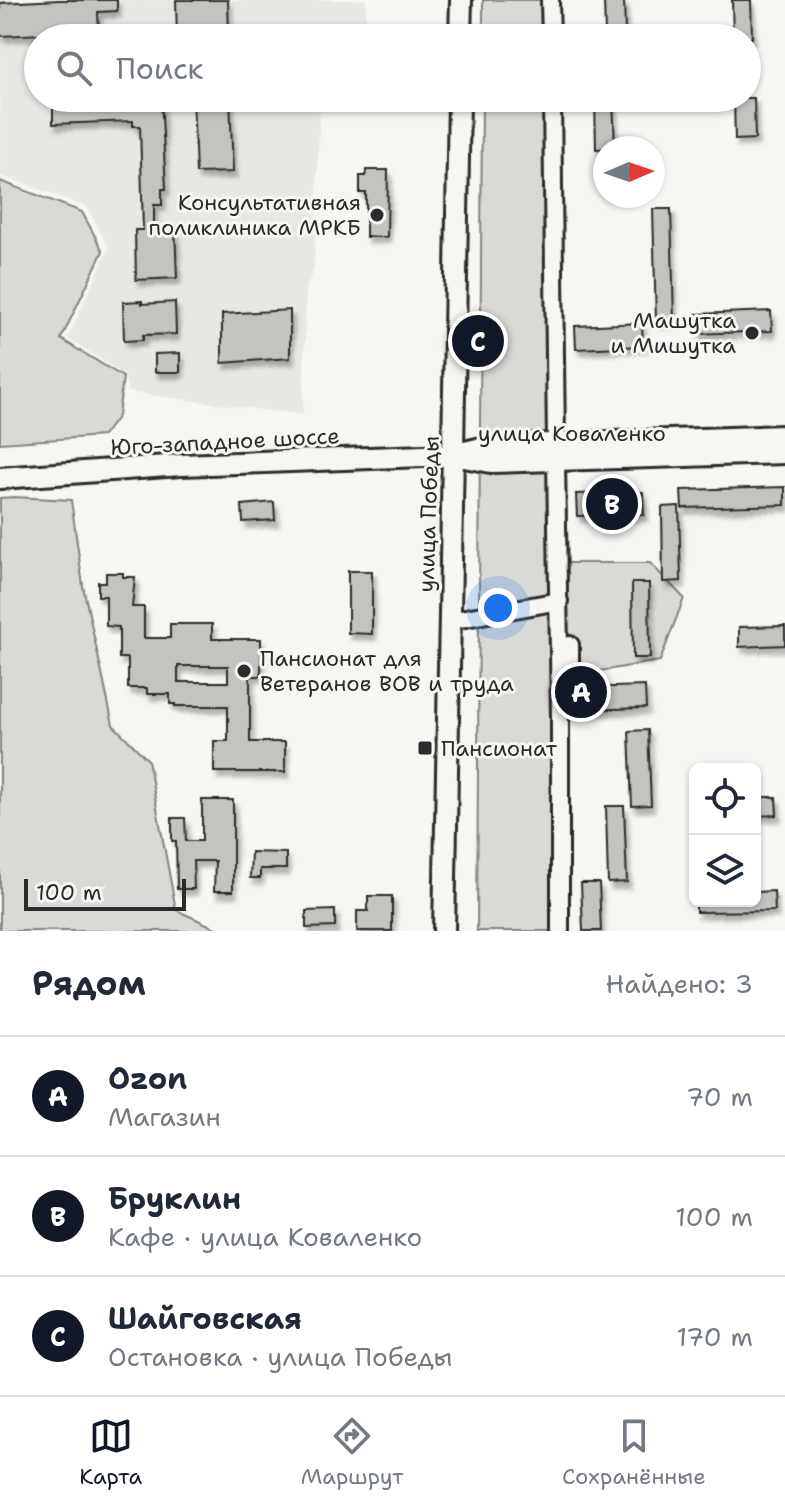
<!DOCTYPE html>
<html lang="ru">
<meta charset="utf-8">
<style>
:root{--surface:#fff;--page:#f2f2f3;--text:#1f2937;--muted:#747a83;--line:#e0e1e3;--accent:#111827}
body{margin:0;font-family:"Shantell Sans",sans-serif;background:var(--page);color:var(--text)}
.controls{position:absolute;right:24px;bottom:24px;display:grid;overflow:hidden;border-radius:12px;box-shadow:0 2px 6px #0004}
.controls button{width:72px;height:72px;display:grid;place-items:center;padding:0;border:0;border-bottom:2px solid var(--line);background:var(--surface);color:var(--text);font:40px sans-serif}
.compass{position:absolute;left:593px;top:136px;width:72px;height:72px;border-radius:50%;background:var(--surface);box-shadow:0 2px 6px #0004;rotate:88deg}
.scale{position:absolute;left:24px;bottom:20px;width:162px;box-sizing:border-box;padding-left:8px;border:4px solid #2b2b2b;border-top:0;font-size:22px;line-height:28px;white-space:nowrap;color:#2b2b2b;-webkit-text-stroke:6px #f6f6f2;paint-order:stroke}
.you{position:absolute;left:498px;top:608px;width:28px;height:28px;margin:-20px;border:6px solid #fff;border-radius:50%;background:#1a73e8;box-shadow:0 0 0 12px #1a73e833}
.badge{display:grid;place-items:center;width:52px;height:52px;border-radius:50%;background:var(--accent);color:#fff;font-size:26px;font-weight:700}
.pin{position:absolute;translate:-50% -50%;border:4px solid #fff;box-shadow:0 2px 8px #0006}
.list{margin:0;padding:0;list-style:none}
h2{display:flex;justify-content:space-between;align-items:center;height:104px;margin:0;padding:0 32px;font-size:34px}
h2 small{font-size:26px;font-weight:400;color:var(--muted)}
.list li{display:grid;grid-template-columns:52px 1fr auto;gap:24px;align-items:center;box-sizing:border-box;height:120px;padding:0 32px;border-top:2px solid var(--line)}
.list b{display:block;font-size:30px;white-space:nowrap}
.list p{margin:0;font-size:26px;white-space:nowrap;color:var(--muted)}
.list em{font-size:26px;font-style:normal;color:var(--muted)}
.icon{flex:none;width:44px;height:44px;fill:none;stroke:currentColor;stroke-width:2;stroke-linecap:round;stroke-linejoin:round}
.map{position:relative;flex:none;width:785px;height:931px;overflow:hidden}
.search{position:absolute;background:var(--surface);box-shadow:0 2px 6px #0004;left:24px;right:24px;top:24px;height:88px;display:flex;align-items:center;gap:20px;box-sizing:border-box;padding:0 28px;border-radius:44px;color:var(--muted);font-size:30px}
.sheet{height:464px;background:var(--surface)}
nav{display:flex;justify-content:space-around;align-items:center;box-sizing:border-box;height:112px;border-top:2px solid var(--line);background:var(--surface);font-size:22px;color:var(--muted)}
nav a{display:grid;justify-items:center;gap:4px}
nav .on{color:var(--accent)}
.map>svg:first-child{display:block}
.built{fill:#e7e7e3}
.green{fill:#d9d9d5;stroke:#828280;stroke-width:2}
.building{fill:#c3c3c0;stroke:#2b2b2b;stroke-width:2;fill-rule:evenodd;filter:url(#shadow)}
.lines{fill:none;stroke-linecap:round;stroke-linejoin:round}
.minor-casing{stroke:#2b2b2b;stroke-width:22}
.major-casing{stroke:#2b2b2b;stroke-width:26}
.minor{stroke:#f6f6f2;stroke-width:16}
.major{stroke:#f6f6f2;stroke-width:20}
.poi-dot{fill:#2b2b2b;stroke:#f6f6f2;stroke-width:3}
.labels{text-anchor:middle;stroke-width:6;stroke-linejoin:round;paint-order:stroke}
.poi-label{font-size:22px;fill:#2b2b2b;stroke:#f6f6f2;text-anchor:end}
.street-label{font-size:22px;fill:#2b2b2b;stroke:#f6f6f2}
</style>
<div class="map">
<svg width="785" height="931" viewBox="0 0 785 931">
<defs>
<filter id="shadow"><feDropShadow dx="3.5" dy="6" stdDeviation="2" flood-color="#0004"/></filter>
</defs>
<rect width="100%" height="100%" fill="#f6f6f2"/>
<filter id="ink" filterUnits="userSpaceOnUse"><feTurbulence type="fractalNoise" baseFrequency=".0125" numOctaves="2"/><feDisplacementMap in="SourceGraphic" scale="16" xChannelSelector="R" yChannelSelector="G"/><feConvolveMatrix kernelMatrix="1 2 1 2 8 2 1 2 1" color-interpolation-filters="sRGB"/></filter>
<g filter="url(#ink)">
<path class="built" d="M 0,0 L 366,0 L 366,25 L 332,26 L 332,38 L 38,38 L 38,98 L 320,98 L 314,268 L 306,289 L 303,415 L 128,392 L 124,375 L 68,338 L 109,248 L 87,207 L 0,175 Z"/>
<path class="green" d="M 483,0 L 544,0 L 545,38 L 483,38 Z
M 482,98 L 545,98 L 549,563 L 650,563 L 684,598 L 660,661 L 551,679 L 554,931 L 477,931 Z
M 0,181 L 82,212 L 103,251 L 61,339 L 123,377 L 118,416 L 103,436 L 0,443 Z
M 14,497 L 71,500 L 83,586 L 113,725 L 148,760 L 176,910 L 222,931 L 0,931 L 0,498 Z"/>
<path class="building" d="M 59,0 L 117,0 L 117,11 L 98,12 L 99,38 L 66,38 L 66,33 L 0,36 L 0,3 Z
M 176,0 L 228,0 L 229,38 L 177,38 Z
M 604,0 L 624,0 L 625,33 L 605,33 Z
M 732,0 L 751,0 L 752,38 L 733,38 Z
M 67,98 L 161,98 L 166,189 L 162,189 L 162,205 L 154,205 L 154,230 L 175,229 L 177,278 L 136,280 L 135,230 L 143,230 L 140,126 L 133,126 L 133,121 L 53,124 L 53,104 L 68,104 Z
M 193,98 L 230,98 L 233,172 L 196,173 Z
M 595,98 L 613,98 L 615,148 L 596,149 Z
M 734,98 L 754,98 L 755,139 L 735,140 Z
M 366,170 L 388,170 L 387,237 L 366,237 L 366,193 L 360,193 L 360,176 L 366,176 Z
M 653,209 L 671,209 L 674,322 L 656,322 Z
M 142,301 L 142,304 L 175,302 L 176,334 L 143,335 L 143,340 L 124,341 L 123,302 Z
M 290,310 L 290,358 L 222,363 L 222,314 Z
M 771,311 L 772,331 L 696,334 L 696,314 Z
M 642,323 L 643,346 L 576,349 L 575,326 Z
M 180,353 L 180,372 L 155,372 L 155,354 Z
M 785,487 L 785,505 L 682,508 L 681,490 Z
M 643,492 L 644,515 L 577,516 L 576,494 Z
M 274,502 L 275,520 L 243,522 L 242,505 Z
M 679,506 L 681,581 L 663,582 L 662,507 Z
M 348,571 L 372,571 L 372,634 L 348,633 Z
M 106,573 L 123,573 L 123,577 L 135,577 L 132,607 L 144,607 L 144,638 L 170,638 L 170,624 L 212,624 L 212,639 L 261,639 L 261,676 L 250,676 L 250,742 L 285,742 L 285,772 L 214,772 L 214,741 L 228,741 L 228,706 L 175,706 L 175,704 L 170,704 L 170,694 L 147,694 L 147,688 L 128,688 L 128,658 L 119,658 L 119,627 L 106,626 L 106,596 L 98,596 L 98,582 L 106,582 ZM 178,666 L 228,666 L 228,682 L 178,682 Z
M 632,583 L 649,583 L 650,658 L 633,658 Z
M 785,626 L 785,645 L 739,647 L 739,627 Z
M 645,686 L 646,708 L 579,710 L 581,688 Z
M 648,730 L 651,805 L 632,806 L 629,731 Z
M 755,797 L 776,797 L 777,815 L 755,816 Z
M 202,800 L 233,800 L 233,891 L 214,891 L 215,861 L 193,861 L 194,889 L 177,889 L 176,841 L 172,841 L 172,818 L 185,818 L 186,841 L 202,841 Z
M 606,806 L 624,806 L 627,882 L 608,883 Z
M 251,852 L 286,853 L 286,869 L 260,869 L 260,878 L 250,878 Z
M 581,883 L 599,883 L 601,931 L 583,931 Z
M 774,891 L 775,911 L 696,912 L 696,901 L 755,901 L 755,892 Z
M 368,896 L 392,896 L 392,931 L 357,931 L 357,911 L 368,911 Z
M 335,910 L 335,927 L 306,928 L 306,911 Z"/>
<g class="lines">
<defs>
<path id="minor" d="M 550,0 L 551,38
M 552,98 L 556,443
M 556,461 L 560,716 L 560,931
M 449,621 L 559,601
M 570,645 L 570,701"/>
<path id="major" d="M 460,38 L 461,0
M 461,453 L 490,446 L 785,436
M 0,478 L 181,465 L 397,457 L 453,455 L 491,462 L 785,453
M 444,931 C 448,653 456,376 459,98"/>
</defs>
<use href="#minor" class="minor-casing"/>
<use href="#major" class="major-casing"/>
<use href="#minor" class="minor"/>
<use href="#major" class="major"/>
</g>
</g>
<g class="poi-dot">
<circle cx="377" cy="215" r="8"/>
<circle cx="752" cy="333" r="8"/>
<circle cx="244" cy="671" r="8"/>
<rect x="417" y="740" width="16" height="16" rx="4"/>
</g>
<g class="labels">
<g class="poi-label">
<text x="361" y="210">Консультативная<tspan x="361" dy="25">поликлиника МРКБ</tspan></text>
<text x="736" y="328">Машутка<tspan x="736" dy="25">и Мишутка</tspan></text>
<text x="260" y="666" text-anchor="start">Пансионат для<tspan x="260" dy="25">Ветеранов ВОВ и труда</tspan></text>
<text x="441" y="756" text-anchor="start">Пансионат</text>
</g>
<g class="street-label">
<text x="572" y="441">улица Коваленко</text>
<text transform="translate(225 441) rotate(-3)" y="8">Юго-западное шоссе</text>
<text transform="translate(428 514) rotate(-88)" y="8">улица Победы</text>
</g>
</g>
</svg>
<div class="controls">
<button><svg class="icon" aria-label="locate" viewBox="0 0 24 24"><circle cx="12" cy="12" r="6"/><path d="M12 2v4M12 18v4M2 12h4M18 12h4"/></svg></button>
<button><svg class="icon" aria-label="layers" viewBox="0 0 24 24"><path d="M12 4l9 5-9 5-9-5zM3 14l9 5 9-5"/></svg></button>
</div>
<svg class="compass" viewBox="-18 -18 36 36"><path d="M0-13l5 13h-10z" fill="#e53935"/><path d="M0 13l5-13h-10z" fill="#747a83"/></svg>
<div class="scale">100 m</div>
<div class="you"></div>
<div class="pin badge" style="left:581px;top:692px">A</div>
<div class="pin badge" style="left:612px;top:504px">B</div>
<div class="pin badge" style="left:478px;top:341px">C</div>
<div class="search"><svg class="icon" aria-label="search" viewBox="0 0 24 24"><circle cx="10" cy="10" r="6"/><path d="M15 15l6 6"/></svg>Поиск</div>
</div>
<section class="sheet">
<h2>Рядом<small>Найдено: 3</small></h2>
<ul class="list">
<li><span class="badge">A</span><div><b>Ozon</b><p>Магазин</p></div><em>70 m</em></li>
<li><span class="badge">B</span><div><b>Бруклин</b><p>Кафе · улица Коваленко</p></div><em>100 m</em></li>
<li><span class="badge">C</span><div><b>Шайговская</b><p>Остановка · улица Победы</p></div><em>170 m</em></li>
</ul>
</section>
<nav>
<a class="on"><svg class="icon" aria-label="map" viewBox="0 0 24 24"><path d="M3 6l6-2 6 2 6-2v14l-6 2-6-2-6 2zM9 4v14M15 6v14"/></svg>Карта</a>
<a><svg class="icon" aria-label="directions" viewBox="0 0 24 24"><path d="M12 3l9 9-9 9-9-9zM9 14v-3h6M13 9l2 2-2 2"/></svg>Маршрут</a>
<a><svg class="icon" aria-label="saved" viewBox="0 0 24 24"><path d="M7 4h10v16l-5-4-5 4z"/></svg>Сохранённые</a>
</nav>
